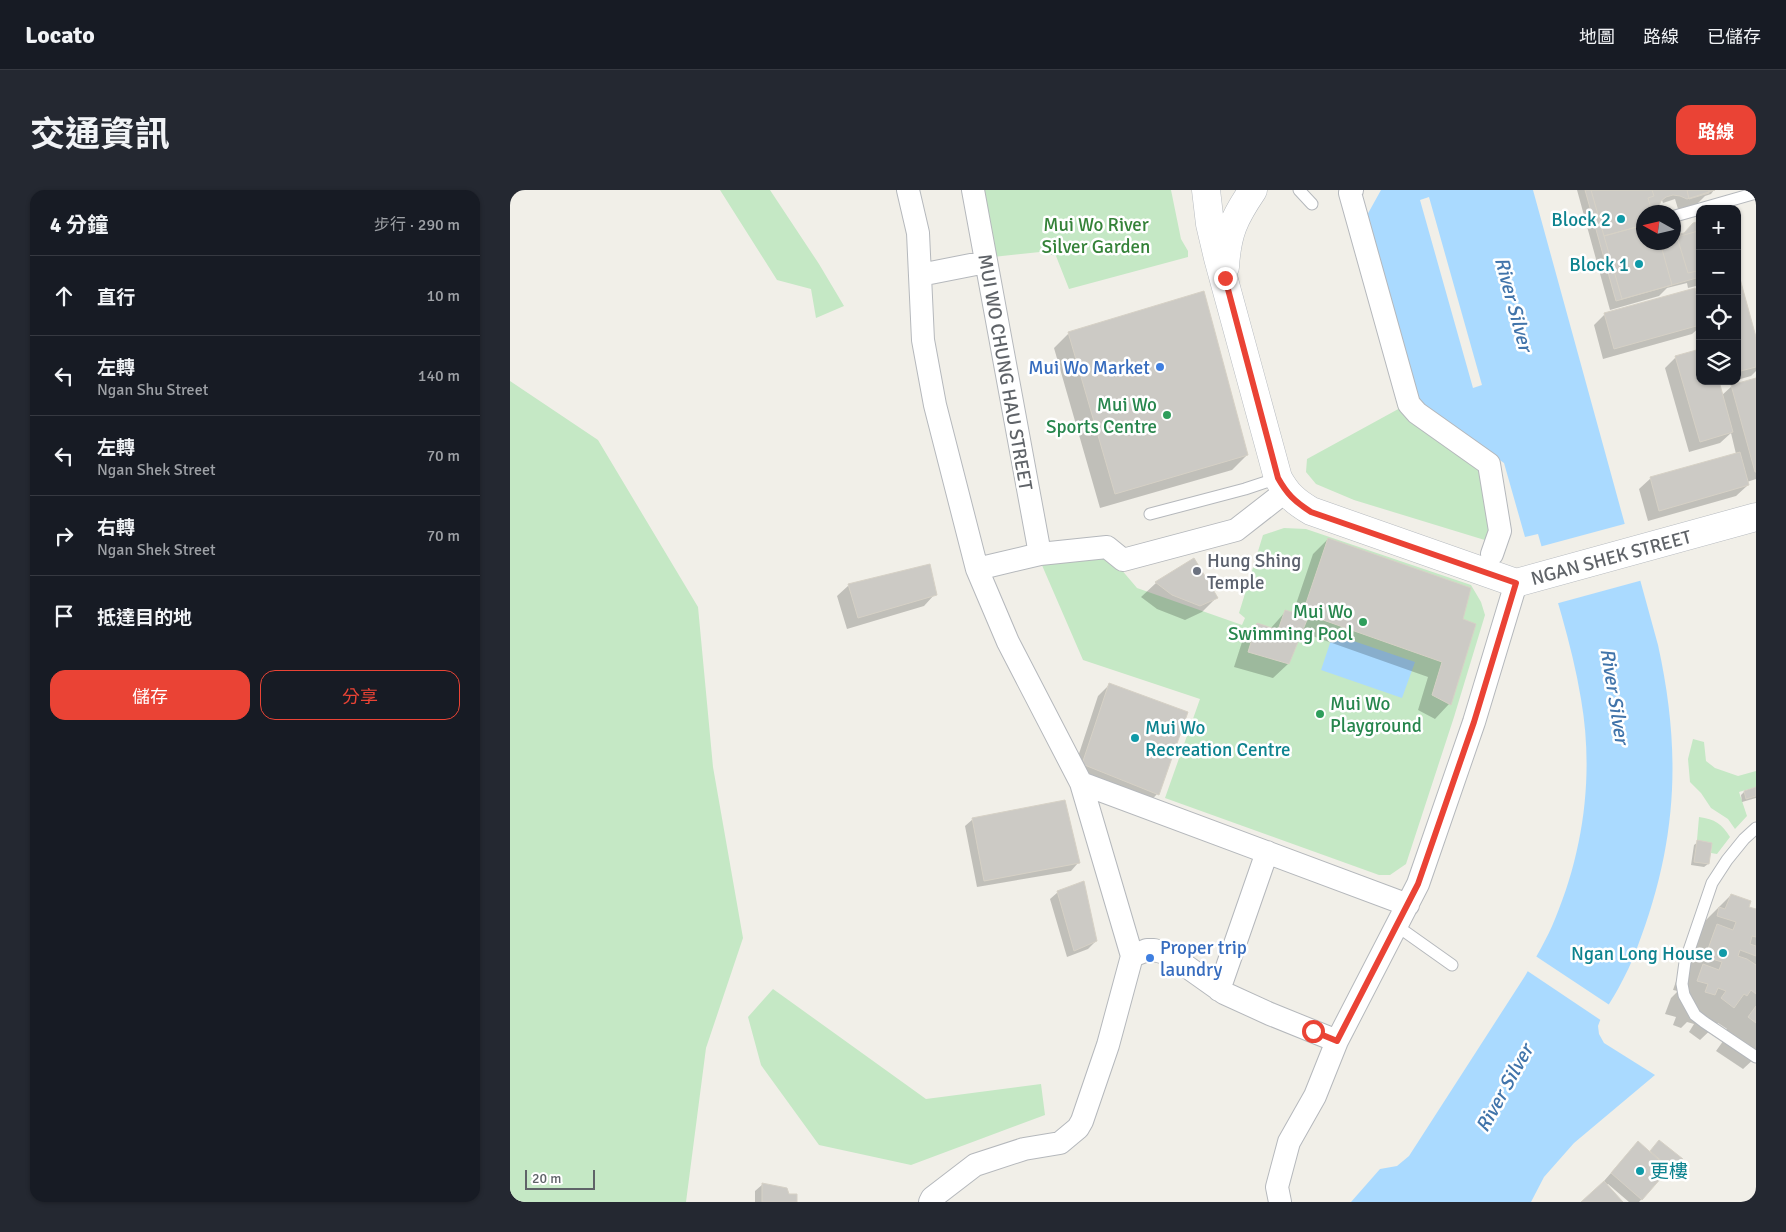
<!DOCTYPE html>
<html lang="zh-TW">
<meta charset="utf-8">
<style>
:root{--surface:#171b24;--page:#242831;--text:#f1f3f6;--muted:#9ea1a6;--line:#363941;--accent:#ea4335}
body{margin:0;font-family:Signika,"Noto Sans TC",sans-serif;background:var(--page);color:var(--text)}
.controls{position:absolute;right:15px;top:15px;display:grid;overflow:hidden;border-radius:10px;box-shadow:0 1px 4px #0004}
.controls button{width:45px;height:45px;display:grid;place-items:center;padding:0;border:0;border-bottom:1px solid var(--line);background:var(--surface);color:var(--text);font:25px sans-serif}
.compass{position:absolute;left:1126px;top:15px;width:45px;height:45px;border-radius:50%;background:var(--surface);box-shadow:0 1px 4px #0004;rotate:278deg}
.scale{position:absolute;left:15px;bottom:12px;width:70px;box-sizing:border-box;padding-left:5px;border:2px solid #5f6368;border-top:0;font-size:14px;line-height:18px;white-space:nowrap;color:#5f6368;-webkit-text-stroke:4px #fff;paint-order:stroke}
.stop{position:absolute;width:15px;height:15px;margin:-11px;border:4px solid #ea4335;border-radius:50%;background:#fff}
.stop.end{background:#ea4335;border-color:#fff;box-shadow:0 1px 5px #0008}
.list{margin:0;padding:0;list-style:none}
h2{display:flex;justify-content:space-between;align-items:center;height:65px;margin:0;padding:0 20px;font-size:21px}
h2 small{font-size:16px;font-weight:400;color:var(--muted)}
.list li{display:grid;grid-template-columns:32px 1fr auto;gap:15px;align-items:center;box-sizing:border-box;height:80px;padding:0 20px;border-top:1px solid var(--line)}
.list b{display:block;font-size:19px;white-space:nowrap}
.list p{margin:0;font-size:16px;white-space:nowrap;color:var(--muted)}
.list em{font-size:16px;font-style:normal;color:var(--muted)}
.actions{display:flex;gap:10px;padding:15px 20px}
.actions a{flex:1;padding:11px 0;border:1px solid var(--accent);border-radius:15px;text-align:center;font-size:18px;color:var(--accent)}
.actions .main{background:var(--accent);color:#fff}
.icon{flex:none;width:28px;height:28px;fill:none;stroke:currentColor;stroke-width:2;stroke-linecap:round;stroke-linejoin:round}
.map{position:relative;flex:none;width:1246px;height:1012px;overflow:hidden;border-radius:15px}
header{display:flex;align-items:center;gap:30px;box-sizing:border-box;height:70px;padding:0 25px;background:var(--surface);border-bottom:1px solid var(--line)}
header strong{font-size:24px}
nav{display:flex;gap:28px;margin-inline-start:auto;font-size:18px}
.intro{display:flex;align-items:center;justify-content:space-between;box-sizing:border-box;height:120px;padding:0 30px}
h1{margin:0;font-size:35px}
.button{padding:12px 22px;border-radius:15px;background:var(--accent);color:#fff;font-size:18px;font-weight:700}
main{display:flex;gap:30px;padding:0 30px}
aside{flex:1;background:var(--surface);border-radius:15px;box-shadow:0 1px 4px #0004}
.map>svg:first-child{display:block}
.green{fill:#c5e8c5}
.water{fill:#aadaff}
.pier{fill:#f1efe8}
.shadow{fill:#0003}
.building{fill:#cccac5;stroke:#d6d1c6}
.lines{fill:none;stroke-linecap:round;stroke-linejoin:round}
.lane-casing{stroke:#b5b8bc;stroke-width:13}
.street-casing{stroke:#b5b8bc;stroke-width:24}
.secondary-casing{stroke:#b6babf;stroke-width:29}
.lane{stroke:#fff;stroke-width:11}
.street{stroke:#fff;stroke-width:22}
.secondary{stroke:#fff;stroke-width:28}
.route{stroke:#ea4335;stroke-width:6}
.culture-dot{fill:#0f9aa8;stroke:#fff;stroke-width:2}
.shop-dot{fill:#3f7fe0;stroke:#fff;stroke-width:2}
.leisure-dot{fill:#2e9e5b;stroke:#fff;stroke-width:2}
.worship-dot{fill:#6b7280;stroke:#fff;stroke-width:2}
.labels{text-anchor:middle;stroke-width:5;stroke-linejoin:round;paint-order:stroke}
.culture-label{font-size:19px;fill:#0d838f;stroke:#fff;text-anchor:end}
.park-label{font-size:19px;fill:#348238;stroke:#fff}
.shop-label{font-size:19px;fill:#366cbe;stroke:#fff;text-anchor:end}
.street-label{font-size:19px;fill:#5f6368;stroke:#fff}
.leisure-label{font-size:19px;fill:#27864d;stroke:#fff;text-anchor:end}
.worship-label{font-size:19px;fill:#5b616d;stroke:#fff;text-anchor:start}
.water-label{font-size:20px;font-style:italic;fill:#4174aa;stroke:#fff}
</style>
<header>
<strong>Locato</strong>
<nav><a>地圖</a><a>路線</a><a>已儲存</a></nav>
</header>
<div class="intro"><h1>交通資訊</h1><a class="button">路線</a></div>
<main>
<aside>
<h2>4 分鐘<small>步行 · 290 m</small></h2>
<ul class="list">
<li><svg class="icon" aria-label="ahead" viewBox="0 0 24 24"><path d="M12 20V5M6 11l6-6 6 6"/></svg><div><b>直行</b></div><em>10 m</em></li>
<li><svg class="icon" aria-label="left" viewBox="0 0 24 24"><path d="M17 20v-9H6M10 6l-5 5 5 5"/></svg><div><b>左轉</b><p>Ngan Shu Street</p></div><em>140 m</em></li>
<li><svg class="icon" aria-label="left" viewBox="0 0 24 24"><path d="M17 20v-9H6M10 6l-5 5 5 5"/></svg><div><b>左轉</b><p>Ngan Shek Street</p></div><em>70 m</em></li>
<li><svg class="icon" aria-label="right" viewBox="0 0 24 24"><path d="M7 20v-9h11M14 6l5 5-5 5"/></svg><div><b>右轉</b><p>Ngan Shek Street</p></div><em>70 m</em></li>
<li><svg class="icon" aria-label="arrive" viewBox="0 0 24 24"><path d="M6 21V4h12l-3 4 3 4H6"/></svg><div><b>抵達目的地</b></div></li>
</ul>
<div class="actions"><a class="main">儲存</a><a>分享</a></div>
</aside>
<div class="map">
<svg width="1246" height="1012" viewBox="0 0 1246 1012">
<rect width="100%" height="100%" fill="#f1efe8"/>
<path class="green" d="M 210,0 L 260,0 L 309,74 L 334,116 L 306,128 L 301,99 L 267,90 Z
M 471,0 L 661,0 L 671,49 L 678,61 L 678,67 L 559,99 L 546,66 L 530,62 L 483,67 Z
M 0,191 L 88,250 L 188,417 L 203,577 L 233,748 L 196,858 L 176,1012 L 0,1012 Z
M 892,217 L 975,274 L 985,331 L 978,351 L 844,310 L 806,294 L 796,282 L 797,269 Z
M 774,338 L 796,339 L 961,395 L 971,412 L 975,425 L 944,527 L 896,674 L 880,685 L 869,685 L 655,608 L 690,509 L 573,470 L 531,373 L 599,365 L 627,398 L 732,435 L 735,428 L 729,423 L 753,345 Z
M 1183,549 L 1194,552 L 1196,571 L 1205,578 L 1228,586 L 1246,581 L 1246,597 L 1229,602 L 1237,626 L 1225,639 L 1218,629 L 1201,618 L 1191,603 L 1180,592 L 1178,569 Z
M 1189,627 C 1205,629 1212,634 1220,647 L 1207,664 L 1201,663 L 1202,653 L 1187,650 Z
M 263,799 L 416,909 L 531,894 L 535,925 L 401,975 L 309,955 L 251,875 L 238,827 Z"/>
<path class="water" d="M 871,0 L 1023,0 L 1148,455 C 1172,564 1167,654 1127,758 C 1122,772 1115,786 1108,799 C 1101,812 1092,823 1088,836 L 1089,844 L 1094,853 L 1145,885 L 1064,953 L 1034,987 L 1021,1012 L 841,1012 L 870,979 L 887,976 L 899,966 L 1015,786 C 1026,767 1037,749 1045,729 C 1074,660 1084,583 1071,509 C 1062,453 1043,398 1028,344 L 1015,347 L 994,273 L 907,211 L 856,27 Z
M 823,444 L 905,472 L 892,508 L 811,480 Z"/>
<path class="pier" d="M 919,7 L 972,195 L 963,198 L 910,10 Z
M 1118,333 L 1133,390 L 1045,414 L 1029,357 Z
M 1024,765 L 1101,816 L 1092,831 L 1016,780 Z"/>
<path class="shadow" d="M 1067,0 L 1204,0 L 1201,4 L 1195,6 L 1187,14 L 1168,19 L 1165,9 L 1153,13 L 1152,10 L 1149,13 L 1144,22 L 1134,22 L 1134,52 L 1164,52 L 1164,46 L 1172,46 L 1190,32 L 1190,95 L 1178,98 L 1177,93 L 1157,98 L 1149,106 L 1100,120 Z
M 1227,87 L 1246,152 L 1246,181 L 1241,186 L 1227,190 Z
M 1190,101 L 1190,137 L 1182,144 L 1093,169 L 1084,135 L 1095,124 L 1186,105 Z
M 559,143 L 737,265 L 722,280 L 590,318 L 544,158 Z
M 1166,167 L 1190,191 L 1221,191 L 1208,195 L 1211,206 L 1222,196 L 1246,189 L 1246,289 L 1237,292 L 1238,295 L 1226,306 L 1138,331 L 1129,299 L 1141,288 L 1226,264 L 1221,243 L 1210,253 L 1179,262 L 1155,178 Z
M 818,349 L 952,430 L 964,434 L 939,514 L 925,529 L 908,520 L 918,487 L 791,442 L 778,474 L 763,488 L 724,477 L 733,449 L 748,434 L 760,439 L 776,421 L 783,423 L 803,364 Z
M 684,370 L 707,407 L 692,422 L 675,430 L 647,419 L 631,407 L 646,393 Z
M 339,395 L 425,404 L 414,416 L 337,439 L 327,406 Z
M 599,495 L 647,604 L 636,616 L 562,585 L 588,506 Z
M 1246,599 L 1246,608 L 1232,612 L 1231,605 L 1234,602 Z
M 463,629 L 568,673 L 561,681 L 467,697 L 455,636 Z
M 1188,652 L 1198,674 L 1194,677 L 1181,675 L 1184,655 Z
M 548,702 L 586,751 L 578,759 L 557,767 L 540,709 Z
M 1221,705 L 1238,718 L 1246,721 L 1246,774 L 1244,776 L 1246,777 L 1246,867 L 1233,879 L 1206,861 L 1216,847 L 1213,844 L 1217,839 L 1208,833 L 1190,850 L 1179,842 L 1184,834 L 1177,832 L 1171,838 L 1163,835 L 1166,827 L 1155,824 L 1161,808 L 1168,801 L 1163,800 L 1174,768 L 1188,738 Z
M 1146,955 L 1163,981 L 1160,984 L 1156,981 L 1129,1012 L 1119,1012 L 1098,994 L 1096,995 L 1112,1012 L 1072,1012 L 1095,992 L 1094,991 L 1121,960 L 1140,963 Z
M 253,994 L 278,1005 L 286,1012 L 245,1012 L 245,1001 Z"/>
<path class="building" d="M 1075,0 L 1205,0 L 1177,9 L 1170,6 L 1163,5 L 1156,7 L 1151,11 L 1146,22 L 1134,22 L 1134,52 L 1164,52 L 1164,45 L 1174,43 L 1183,33 L 1190,31 L 1190,87 L 1106,111 Z
M 1081,0 L 1142,0 L 1144,6 L 1138,8 L 1142,22 L 1134,22 L 1134,35 L 1094,46 Z
M 1177,0 L 1199,0 L 1199,3 L 1179,9 Z
M 1190,31 L 1190,87 L 1189,87 L 1187,81 L 1178,83 L 1167,47 L 1188,41 L 1186,32 Z
M 1134,35 L 1134,52 L 1150,52 L 1162,95 L 1112,109 L 1094,46 Z
M 1229,85 L 1246,147 L 1246,177 L 1227,182 L 1227,86 Z
M 1185,98 L 1190,115 L 1190,135 L 1104,159 L 1094,123 Z
M 694,101 L 738,265 L 605,304 L 558,142 Z
M 1190,159 L 1190,191 L 1209,191 L 1223,242 L 1190,252 L 1165,166 Z
M 1246,188 L 1246,282 L 1245,282 L 1221,195 Z
M 1230,262 L 1239,295 L 1149,321 L 1140,287 Z
M 818,348 L 961,398 L 953,429 L 966,434 L 941,515 L 922,505 L 932,472 L 799,425 L 779,474 L 738,462 L 747,433 L 768,440 L 775,420 L 792,425 Z
M 684,368 L 708,408 L 690,416 L 662,405 L 645,392 Z
M 420,374 L 427,405 L 348,428 L 338,394 Z
M 599,493 L 678,522 L 649,605 L 572,574 Z
M 1246,597 L 1246,606 L 1236,609 L 1234,601 Z
M 555,610 L 570,673 L 474,691 L 462,628 Z
M 1187,650 L 1202,653 L 1199,674 L 1184,672 Z
M 574,691 L 587,751 L 564,761 L 547,701 Z
M 1221,704 L 1241,711 L 1239,717 L 1246,719 L 1246,747 L 1242,746 L 1240,754 L 1246,756 L 1246,766 L 1230,760 L 1228,766 L 1237,769 L 1246,775 L 1246,804 L 1241,800 L 1237,806 L 1234,804 L 1224,818 L 1211,808 L 1216,801 L 1208,798 L 1205,805 L 1195,802 L 1198,794 L 1187,791 L 1193,774 L 1209,780 L 1212,772 L 1195,767 L 1207,734 L 1223,740 L 1226,732 L 1207,726 L 1209,717 L 1215,719 Z
M 1246,816 L 1246,833 L 1238,827 Z
M 1149,950 L 1173,969 L 1164,982 L 1140,961 Z
M 1128,951 L 1159,979 L 1132,1010 L 1101,983 Z
M 1094,991 L 1113,1012 L 1071,1012 Z
M 252,993 L 277,998 L 279,1004 L 287,1004 L 287,1012 L 252,1012 Z"/>
<g class="lines">
<defs>
<path id="lane" d="M 789,0 L 802,14
M 1190,19 L 1246,3
M 1165,26 L 1190,19
M 640,324 L 735,299 L 768,288
M 1246,638 L 1234,649 L 1217,670 L 1202,693 L 1175,772 L 1172,794 L 1174,805 L 1185,825 L 1194,832 L 1246,867
M 887,736 L 942,775"/>
<path id="street" d="M 398,0 L 408,43 L 413,150 L 425,215 L 467,379 L 498,452 L 571,593 L 622,766 L 598,855 L 572,931 L 568,938 L 550,953 L 514,959 L 465,975 L 422,1008 L 420,1012
M 463,0 L 530,364
M 842,0 L 840,3 L 899,214 L 907,223 L 979,274 L 990,341 L 982,364
M 410,85 L 476,72
M 467,379 L 530,364 L 597,357 L 613,370 L 726,340 L 776,301
M 571,593 L 898,715
M 622,766 L 637,760 L 644,760 L 659,764 L 714,803 L 760,824 L 827,851
M 709,800 L 757,662
M 770,1012 L 767,997 L 779,952 L 805,906 L 827,851 L 908,694 L 964,532 L 1006,393"/>
<path id="secondary" d="M 696,0 L 700,34 L 708,68 L 768,288 C 777,304 784,311 801,321 L 1006,393 L 1246,327
M 715,77 C 717,43 724,28 743,0"/>
</defs>
<use href="#lane" class="lane-casing"/>
<use href="#street" class="street-casing"/>
<use href="#secondary" class="secondary-casing"/>
<use href="#lane" class="lane"/>
<use href="#street" class="street"/>
<use href="#secondary" class="secondary"/>
</g>
<g class="lines">
<path class="route" d="M 715,88 L 768,288 C 777,304 784,311 801,322 L 1006,393 L 964,532 L 908,694 L 827,851 L 803,841"/>
</g>
<g class="culture-dot">
<circle cx="1111" cy="29" r="5"/>
<circle cx="1129" cy="74" r="5"/>
<circle cx="625" cy="548" r="5"/>
<circle cx="1213" cy="763" r="5"/>
<circle cx="1130" cy="981" r="5"/>
</g>
<g class="shop-dot">
<circle cx="650" cy="177" r="5"/>
<circle cx="640" cy="768" r="5"/>
</g>
<g class="leisure-dot">
<circle cx="657" cy="225" r="5"/>
<circle cx="853" cy="432" r="5"/>
<circle cx="810" cy="524" r="5"/>
</g>
<circle class="worship-dot" cx="687" cy="381" r="5"/>
<g class="labels">
<g class="culture-label">
<text x="1101" y="36">Block 2</text>
<text x="1119" y="81">Block 1</text>
<text x="635" y="544" text-anchor="start">Mui Wo<tspan x="635" dy="22">Recreation Centre</tspan></text>
<text x="1203" y="770">Ngan Long House</text>
<text x="1140" y="988" text-anchor="start">更樓</text>
</g>
<g class="park-label">
<text x="586" y="41">Mui Wo River<tspan x="586" dy="22">Silver Garden</tspan></text>
</g>
<g class="shop-label">
<text x="640" y="184">Mui Wo Market</text>
<text x="650" y="764" text-anchor="start">Proper trip<tspan x="650" dy="22">laundry</tspan></text>
</g>
<g class="street-label">
<text transform="translate(496 182) rotate(80)" y="7">MUI WO CHUNG HAU STREET</text>
<text transform="translate(1101 367) rotate(-15)" y="7">NGAN SHEK STREET</text>
</g>
<g class="leisure-label">
<text x="647" y="221">Mui Wo<tspan x="647" dy="22">Sports Centre</tspan></text>
<text x="843" y="428">Mui Wo<tspan x="843" dy="22">Swimming Pool</tspan></text>
<text x="820" y="520" text-anchor="start">Mui Wo<tspan x="820" dy="22">Playground</tspan></text>
</g>
<g class="worship-label">
<text x="697" y="377">Hung Shing<tspan x="697" dy="22">Temple</tspan></text>
</g>
<g class="water-label">
<text transform="translate(1004 114) rotate(75)" y="7">River Silver</text>
<text transform="translate(1105 506) rotate(81)" y="7">River Silver</text>
<text transform="translate(994 898) rotate(-61)" y="7">River Silver</text>
</g>
</g>
</svg>
<div class="controls">
<button>+</button>
<button>−</button>
<button><svg class="icon" aria-label="locate" viewBox="0 0 24 24"><circle cx="12" cy="12" r="6"/><path d="M12 2v4M12 18v4M2 12h4M18 12h4"/></svg></button>
<button><svg class="icon" aria-label="layers" viewBox="0 0 24 24"><path d="M12 4l9 5-9 5-9-5zM3 14l9 5 9-5"/></svg></button>
</div>
<svg class="compass" viewBox="-18 -18 36 36"><path d="M0-13l5 13h-10z" fill="#e53935"/><path d="M0 13l5-13h-10z" fill="#9ea1a6"/></svg>
<div class="scale">20 m</div>
<div class="stop" style="left:803px;top:841px"></div>
<div class="stop end" style="left:715px;top:88px"></div>
</div>
</main>
